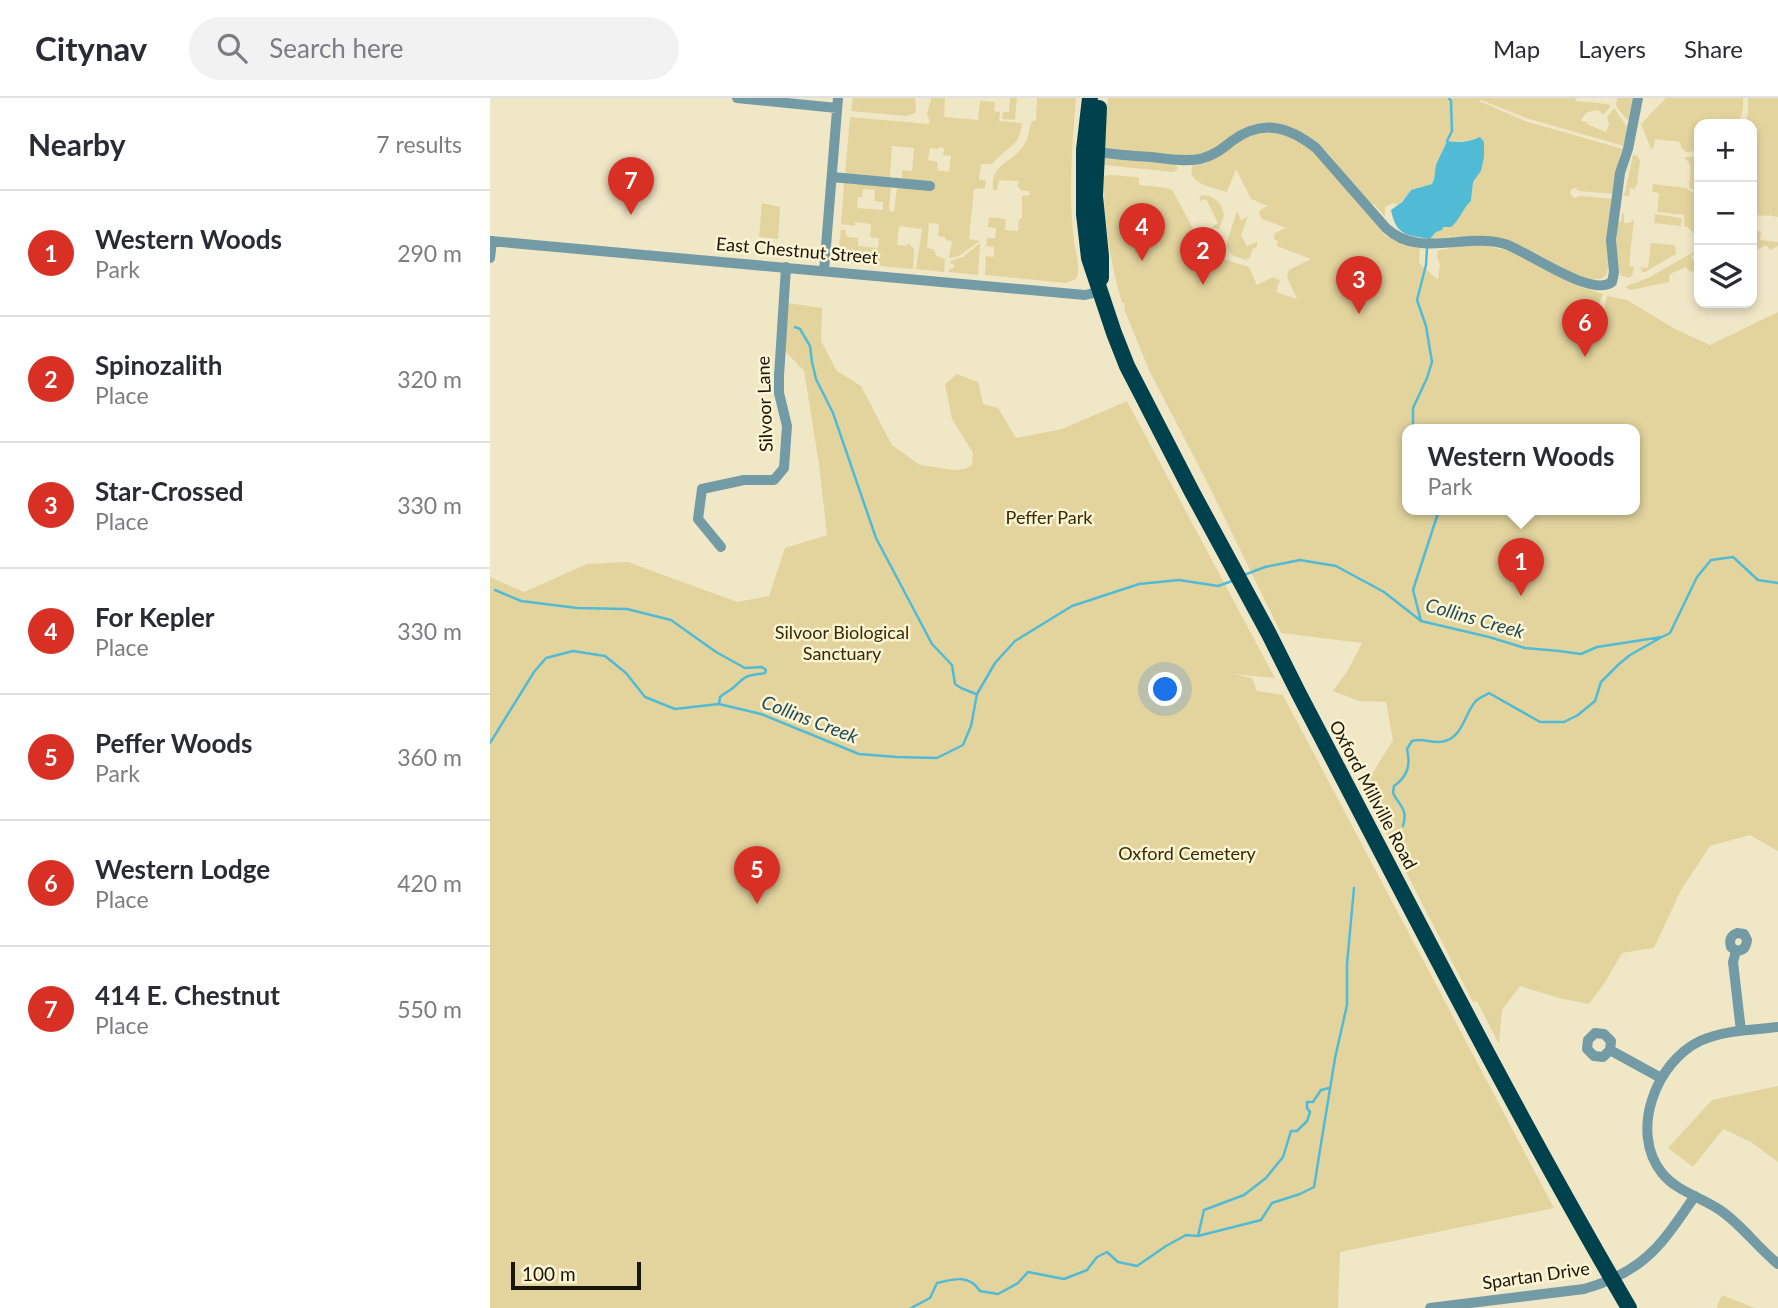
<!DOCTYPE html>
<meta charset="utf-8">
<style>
:root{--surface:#fff;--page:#f2f2f3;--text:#2b2b33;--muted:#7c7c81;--line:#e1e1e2;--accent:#d93025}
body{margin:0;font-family:Lato,sans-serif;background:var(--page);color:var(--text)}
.controls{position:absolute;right:21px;top:21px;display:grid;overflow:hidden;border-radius:14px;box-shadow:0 4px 10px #0003}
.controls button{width:63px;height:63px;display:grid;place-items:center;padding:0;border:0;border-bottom:2px solid var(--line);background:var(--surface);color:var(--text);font:35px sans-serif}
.scale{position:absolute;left:21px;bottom:18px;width:130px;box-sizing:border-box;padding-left:7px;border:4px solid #18150a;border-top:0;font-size:19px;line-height:24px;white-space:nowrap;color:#18150a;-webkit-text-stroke:5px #fdf4d4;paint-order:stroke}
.you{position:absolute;left:676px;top:592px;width:24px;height:24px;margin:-18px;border:5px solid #fff;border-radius:50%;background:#1a73e8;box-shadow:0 0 0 10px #1a73e833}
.badge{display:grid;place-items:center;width:46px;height:46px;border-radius:50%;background:var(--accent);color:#fff;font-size:23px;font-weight:700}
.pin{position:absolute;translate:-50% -58px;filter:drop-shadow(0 2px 4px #0008)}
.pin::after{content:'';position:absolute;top:37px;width:24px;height:21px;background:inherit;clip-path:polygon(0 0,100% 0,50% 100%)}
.popup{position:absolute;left:912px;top:326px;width:238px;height:91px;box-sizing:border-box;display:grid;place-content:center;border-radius:14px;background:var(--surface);filter:drop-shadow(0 2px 5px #0005);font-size:23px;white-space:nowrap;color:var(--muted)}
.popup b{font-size:26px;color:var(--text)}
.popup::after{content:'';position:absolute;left:50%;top:100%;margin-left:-14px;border:14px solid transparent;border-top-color:var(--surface)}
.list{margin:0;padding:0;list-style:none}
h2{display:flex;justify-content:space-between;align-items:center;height:91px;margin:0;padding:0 28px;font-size:30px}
h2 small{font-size:23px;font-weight:400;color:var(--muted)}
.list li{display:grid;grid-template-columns:46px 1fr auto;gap:21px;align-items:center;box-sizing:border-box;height:126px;padding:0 28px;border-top:2px solid var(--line)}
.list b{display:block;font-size:26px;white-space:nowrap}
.list p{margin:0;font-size:23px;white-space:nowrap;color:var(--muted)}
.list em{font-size:23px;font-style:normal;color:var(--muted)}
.icon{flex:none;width:38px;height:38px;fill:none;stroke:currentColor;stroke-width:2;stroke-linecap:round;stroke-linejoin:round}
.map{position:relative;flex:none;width:1288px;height:1210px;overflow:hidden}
header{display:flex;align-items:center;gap:42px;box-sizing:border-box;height:98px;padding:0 35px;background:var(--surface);border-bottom:2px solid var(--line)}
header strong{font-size:33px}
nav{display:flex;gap:38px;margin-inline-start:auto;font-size:24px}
.search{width:490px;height:63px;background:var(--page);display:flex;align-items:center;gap:18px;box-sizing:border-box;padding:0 24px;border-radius:38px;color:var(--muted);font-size:26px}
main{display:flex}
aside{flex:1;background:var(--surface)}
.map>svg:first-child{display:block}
.green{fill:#e3d49e;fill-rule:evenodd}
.water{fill:#51bbd5}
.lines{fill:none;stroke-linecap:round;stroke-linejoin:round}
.stream{stroke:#51bbd5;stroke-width:2.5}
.minor{stroke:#739ba6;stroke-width:10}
.highway{stroke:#00414e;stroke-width:16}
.labels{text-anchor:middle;stroke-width:5;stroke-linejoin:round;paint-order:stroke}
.street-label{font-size:18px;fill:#18150a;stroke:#fdf4d4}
.park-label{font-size:18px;fill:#342b06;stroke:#fdf4d4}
.water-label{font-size:19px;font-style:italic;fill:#1e4c58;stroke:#fdf4d4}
</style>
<header>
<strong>Citynav</strong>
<div class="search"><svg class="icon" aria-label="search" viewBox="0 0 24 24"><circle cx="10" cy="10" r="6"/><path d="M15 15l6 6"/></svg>Search here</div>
<nav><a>Map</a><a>Layers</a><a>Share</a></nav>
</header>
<main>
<aside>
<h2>Nearby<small>7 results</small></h2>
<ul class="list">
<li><span class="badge">1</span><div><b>Western Woods</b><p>Park</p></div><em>290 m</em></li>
<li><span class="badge">2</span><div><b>Spinozalith</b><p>Place</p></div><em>320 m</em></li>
<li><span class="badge">3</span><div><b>Star-Crossed</b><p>Place</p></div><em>330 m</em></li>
<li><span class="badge">4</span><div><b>For Kepler</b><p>Place</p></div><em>330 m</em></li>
<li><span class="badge">5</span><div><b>Peffer Woods</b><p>Park</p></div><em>360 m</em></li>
<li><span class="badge">6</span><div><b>Western Lodge</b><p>Place</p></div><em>420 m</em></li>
<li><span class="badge">7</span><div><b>414 E. Chestnut</b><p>Place</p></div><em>550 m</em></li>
</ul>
</aside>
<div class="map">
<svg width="1288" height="1210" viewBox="0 0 1288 1210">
<rect width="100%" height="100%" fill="#f0e7c7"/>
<path class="green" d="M 363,0 L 425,0 L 426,14 L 423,16 L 416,18 L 361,13 Z
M 441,0 L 455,0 L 454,19 L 488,22 L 490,3 L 505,4 L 504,13 L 510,14 L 509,23 L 532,25 C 530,50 515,49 502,66 L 491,66 L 489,81 L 496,83 L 495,90 L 484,91 L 479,141 L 490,143 L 469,158 L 459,160 L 462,143 L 456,142 L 455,139 L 448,138 L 449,126 L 439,125 L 437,150 L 443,151 L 447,158 L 455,161 L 454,174 L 426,171 L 432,131 L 409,128 L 407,147 L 417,148 L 418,145 L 424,151 L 423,171 L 347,164 L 351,132 L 355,132 L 357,139 L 368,140 L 368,148 L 388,150 L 389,140 L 380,139 L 381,126 L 365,124 L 365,128 L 351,126 L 354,84 L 401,89 L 399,113 L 404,114 L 407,89 L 412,81 L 412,72 L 422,73 L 424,50 L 402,48 L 400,80 L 355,76 L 360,19 L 438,26 L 440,24 L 437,16 ZM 449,49 L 454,50 L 453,57 L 461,58 L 459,74 L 447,72 L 448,64 L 438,62 L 440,50 L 448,51 ZM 373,91 L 385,92 L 384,103 L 393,104 L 393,112 L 367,110 L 368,99 L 372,99 Z
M 520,0 L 527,0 L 525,22 L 512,21 L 513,14 L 519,14 Z
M 547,0 L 586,0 C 582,48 578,95 584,143 C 586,155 591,170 586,181 L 576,185 L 495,177 L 496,158 L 504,159 L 504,149 L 496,148 L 497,140 L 505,140 L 506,130 L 498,129 L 499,119 L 516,121 L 515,132 L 528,133 L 529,121 L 532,121 L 532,98 L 540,97 L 539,93 C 533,93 530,93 527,87 L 529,83 L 509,82 L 507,92 L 503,92 C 501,66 518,67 531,51 C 538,43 539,34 541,24 L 546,22 Z
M 618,0 L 1085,0 L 1086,3 L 1117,6 L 1121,8 L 1113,17 L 1110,13 C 1101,12 1094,14 1091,23 L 1097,24 L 1099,27 L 1116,34 L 1119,26 L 1117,19 L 1124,10 L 1137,29 L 1134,48 L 1036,20 L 991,2 L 989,3 L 1035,23 L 1133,51 L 1130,55 L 1124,96 L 1089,93 L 1085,90 L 1082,91 L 1080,95 L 1084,100 L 1089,98 L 1123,101 L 1118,171 L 1116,177 L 1111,181 C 1087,185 1047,152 1022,144 C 1002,137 982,138 962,139 L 960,138 L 954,140 L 940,141 L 946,134 L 952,132 L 952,128 L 969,120 L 974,110 L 981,103 L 983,84 L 991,73 L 983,42 L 964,44 L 957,43 C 954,51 949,59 946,67 C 944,75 946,79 942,86 L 921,92 L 908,107 L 904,105 L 895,109 L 895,119 L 884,106 L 880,106 L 837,54 L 823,42 L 774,25 L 765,26 L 750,32 L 721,53 L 704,58 L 654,55 L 614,49 Z
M 1129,0 L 1143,0 L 1138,23 L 1126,8 L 1127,1 Z
M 1176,0 L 1253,0 L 1253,11 L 1249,26 L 1209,26 L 1209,53 L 1196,54 L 1191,49 L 1190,44 L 1165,41 L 1164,49 L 1161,51 L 1151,26 Z
M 1258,0 L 1288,0 L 1288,119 L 1281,118 L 1280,113 L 1280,118 L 1262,117 L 1262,26 L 1255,26 L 1258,14 Z
M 766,34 L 785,34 L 804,40 L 829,58 L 896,138 L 912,146 L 930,150 L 929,165 L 948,182 L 950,167 L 947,158 L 948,152 L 957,151 L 961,148 L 993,147 L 1024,154 L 1091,189 L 1113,196 L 1102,227 L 1110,229 L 1117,198 L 1137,202 L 1185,231 L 1220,247 L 1288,214 L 1288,753 L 1260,737 L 1220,748 L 1191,792 L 1164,850 L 1132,855 L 1114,886 L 1099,906 L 1069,900 L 1030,888 L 1012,912 L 1009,946 L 987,903 L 983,904 L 873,691 L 903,642 L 896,604 L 869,603 L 843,593 L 858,572 L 872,545 L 791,535 L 716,382 L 659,272 L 634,211 L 635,210 L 634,205 L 632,205 C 620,163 613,122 614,78 L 621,77 L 647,79 L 649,80 L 649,87 L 677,90 L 683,93 L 709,142 L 717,139 L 721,140 C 732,166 736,161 759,169 L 767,187 L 783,179 L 790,182 L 786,194 L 807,201 L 797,179 L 799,172 L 821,161 L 787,148 L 788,143 L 784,141 L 785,135 L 796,130 L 772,121 L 769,116 L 770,112 L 778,108 L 761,101 L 746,71 L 737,94 C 724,89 697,87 702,68 ZM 917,332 L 1145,332 L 1145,412 L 917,412 Z
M 1143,57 L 1147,58 L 1150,62 L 1147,87 L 1146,87 L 1145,91 L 1140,90 L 1139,98 L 1134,98 Z
M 614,58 L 685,66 L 688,70 L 684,74 L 614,67 Z
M 1196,59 L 1209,59 L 1209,96 L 1199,89 C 1199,79 1205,66 1194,60 Z
M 1163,86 L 1196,90 L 1209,99 L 1209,139 L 1204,136 L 1198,129 L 1194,128 L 1194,117 L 1167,114 L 1169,95 L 1162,94 Z
M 711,97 C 725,97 732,105 734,118 L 729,131 L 721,130 L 728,125 L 716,101 L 709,103 Z
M 272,105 L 290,109 L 288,141 L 269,139 Z
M 747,113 L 751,122 L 758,118 L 751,137 L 757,148 L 768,143 L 766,150 L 763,150 L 759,161 L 757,160 L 756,162 L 742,157 L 736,148 Z
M 1132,115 L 1134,115 L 1134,125 L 1140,125 L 1144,121 L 1139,168 L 1144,169 L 1142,178 L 1138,180 L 1130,177 L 1126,146 L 1128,124 L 1131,124 Z
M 1165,116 L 1192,120 L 1191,128 L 1164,125 Z
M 1262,130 L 1271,134 L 1270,142 L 1288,144 L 1288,148 L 1280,152 L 1276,147 L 1262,155 Z
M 490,145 L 488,177 L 459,174 L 459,171 L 464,170 L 464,167 L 460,165 L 461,163 L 473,159 Z
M 1161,145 L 1185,147 L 1186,156 L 1155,174 L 1152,174 L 1150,169 L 1158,170 Z
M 1209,151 L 1209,153 L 1201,158 L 1208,170 L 1202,174 L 1199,173 L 1196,169 L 1180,176 L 1179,184 L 1141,192 L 1136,190 L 1137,188 L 1158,180 Z
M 298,205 L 332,210 L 331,243 L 347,273 L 371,288 L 402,347 L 430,367 L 463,372 L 475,371 L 482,367 L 483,355 L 462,321 L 455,286 L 467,276 L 488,284 L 493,306 L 508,310 L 526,340 L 572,331 L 637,303 L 785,580 L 743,576 L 762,580 L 767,593 L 793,597 L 1064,1110 L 850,1154 L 848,1210 L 0,1210 L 0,479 L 34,494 L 97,466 L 138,464 L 247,504 L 279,498 L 295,450 L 337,437 L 329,366 L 314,273 L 295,253 Z
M 1288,988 L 1288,1064 L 1261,1044 L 1233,1031 L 1203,1069 L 1178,1050 L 1222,1002 Z
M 1232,1197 L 1265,1210 L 1226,1210 Z"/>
<path class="water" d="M 990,39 L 994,44 L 994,59 L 991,73 L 983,84 L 981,103 C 972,111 970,122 961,129 L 953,129 L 952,132 L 946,134 L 940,141 C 917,137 906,138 901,112 L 912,104 L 921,92 L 942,86 C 946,79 944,75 946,67 C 949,59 954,51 957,43 C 968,45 980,44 990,39 Z"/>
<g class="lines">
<path class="stream" d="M 957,43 L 962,33 L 961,3 L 959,0
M 305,229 L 310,231 L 320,248 L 322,264 L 326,281 L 343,315 L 386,440 L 442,546 L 462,567 L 465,586 L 471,590 L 486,596
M 923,332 L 923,310 L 937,280 L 942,264 L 936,228 L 927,202 L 936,167 L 937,150
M 754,477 L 775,469 L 810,462 L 846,468 L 894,494 L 931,523 L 999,539 L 1035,550 L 1069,553 L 1091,556 L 1107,549 L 1172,539 L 1180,535 L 1207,479 L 1221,462 L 1243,459 L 1268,482 L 1288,485
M 5,492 L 31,503 L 87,510 L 137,511 L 181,522 L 226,554 L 255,570 L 272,569 L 276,572 L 275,575 C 256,578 258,576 244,589 C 240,593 234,595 230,599 L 229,606
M 931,523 L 923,492 L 949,412
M 0,645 L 44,574 L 56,560 L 83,553 L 115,558 L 136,575 L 155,599 L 185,611 L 229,606 L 271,616 L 369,656 L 407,659 L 447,660 L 473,647 L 481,628 L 487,596 L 505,565 L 525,543 L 582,508 L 649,486 L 689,482 L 728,488 L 742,483
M 913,728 C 918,710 910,709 903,695 L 904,688 C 917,679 921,668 917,651 L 922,643 C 934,639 943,647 955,643 C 973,638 974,617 985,604 C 988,600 995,598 999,595 L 1050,624 L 1074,624 L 1088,617 L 1105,603 L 1111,584 L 1129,566 L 1140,557 L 1170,540
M 708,1138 L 714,1112 L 754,1097 L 776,1080 L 793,1059 L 801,1033 L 807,1033 L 817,1023 L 820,1014 L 817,1010 L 817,1004 L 823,1004 L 831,992 L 839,990
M 421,1210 L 440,1200 L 447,1185 C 464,1181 479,1176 490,1193 L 508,1196 L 528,1185 L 538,1174 L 574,1181 L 597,1172 L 607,1159 L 617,1154 L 628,1164 L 647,1168 L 676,1148 L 696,1137 L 708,1138 L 771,1122 L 782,1105 L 810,1096 L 824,1089 L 845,960 L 857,907 L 857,866 L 864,790"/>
<path class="minor" d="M 247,0 L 347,10
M 602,53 C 621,56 641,58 661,59 C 677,61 694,64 710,61 C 723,58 732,51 742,43 C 772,21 798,28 826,50 L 896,130 C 929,161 976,134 1015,146 C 1039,154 1101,200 1122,184 L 1124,174 L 1121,142 L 1127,98 L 1130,75 L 1138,51 L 1148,0
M 342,79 L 440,88
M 0,143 L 595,197 L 611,193
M 0,160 L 2,143
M 334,173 L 348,0
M 231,449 L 208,421 L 212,391 L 254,382 L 284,382 L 294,370 L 297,328 L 289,295 L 289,278 L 296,169
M 1246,853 L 1241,849 C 1239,842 1240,838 1247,835 L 1254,836 L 1257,842 C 1256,850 1254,852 1246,853 L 1243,864 L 1251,933
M 1288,929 C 1262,932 1234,932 1210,943 C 1166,964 1139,1034 1172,1075 C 1186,1093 1211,1099 1230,1112 C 1252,1127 1267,1149 1288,1166
M 1120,952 L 1113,959 L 1104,958 L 1097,951 L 1098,942 L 1105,935 L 1114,936 L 1121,943 L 1120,952 L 1171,980
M 940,1210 L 1094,1191 C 1119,1184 1146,1171 1165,1151 C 1180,1136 1192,1116 1205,1098"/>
<path class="highway" d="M 600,0 L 594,52 L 594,116 L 599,160 L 624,235 L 637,268 L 652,297 L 702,394 L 779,536 L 809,596 C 917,802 1022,1010 1139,1210
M 609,10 L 605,98 L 611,158 L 611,180"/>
</g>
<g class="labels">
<g class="street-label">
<text transform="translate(307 153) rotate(5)" y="6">East Chestnut Street</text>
<text transform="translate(275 306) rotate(-92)" y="6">Silvoor Lane</text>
<text transform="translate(883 697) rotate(62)" y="6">Oxford Millville Road</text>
<text transform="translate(1046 1178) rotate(-8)" y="6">Spartan Drive</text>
</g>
<g class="park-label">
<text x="559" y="426">Peffer Park</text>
<text x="352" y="541">Silvoor Biological<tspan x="352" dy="21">Sanctuary</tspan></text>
<text x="697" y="762">Oxford Cemetery</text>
</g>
<g class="water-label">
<text transform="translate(985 520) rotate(16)" y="7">Collins Creek</text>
<text transform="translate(320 621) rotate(21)" y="7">Collins Creek</text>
</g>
</g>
</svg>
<div class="controls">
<button>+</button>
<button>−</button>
<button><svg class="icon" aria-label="layers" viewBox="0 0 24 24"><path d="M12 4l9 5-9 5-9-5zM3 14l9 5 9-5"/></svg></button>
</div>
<div class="scale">100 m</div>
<div class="you"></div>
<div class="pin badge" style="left:1031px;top:498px">1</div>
<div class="popup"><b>Western Woods</b>Park</div>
<div class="pin badge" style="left:713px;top:187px">2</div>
<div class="pin badge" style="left:869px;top:216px">3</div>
<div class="pin badge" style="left:652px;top:163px">4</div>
<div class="pin badge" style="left:267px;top:806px">5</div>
<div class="pin badge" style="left:1095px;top:259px">6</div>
<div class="pin badge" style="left:141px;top:117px">7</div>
</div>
</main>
